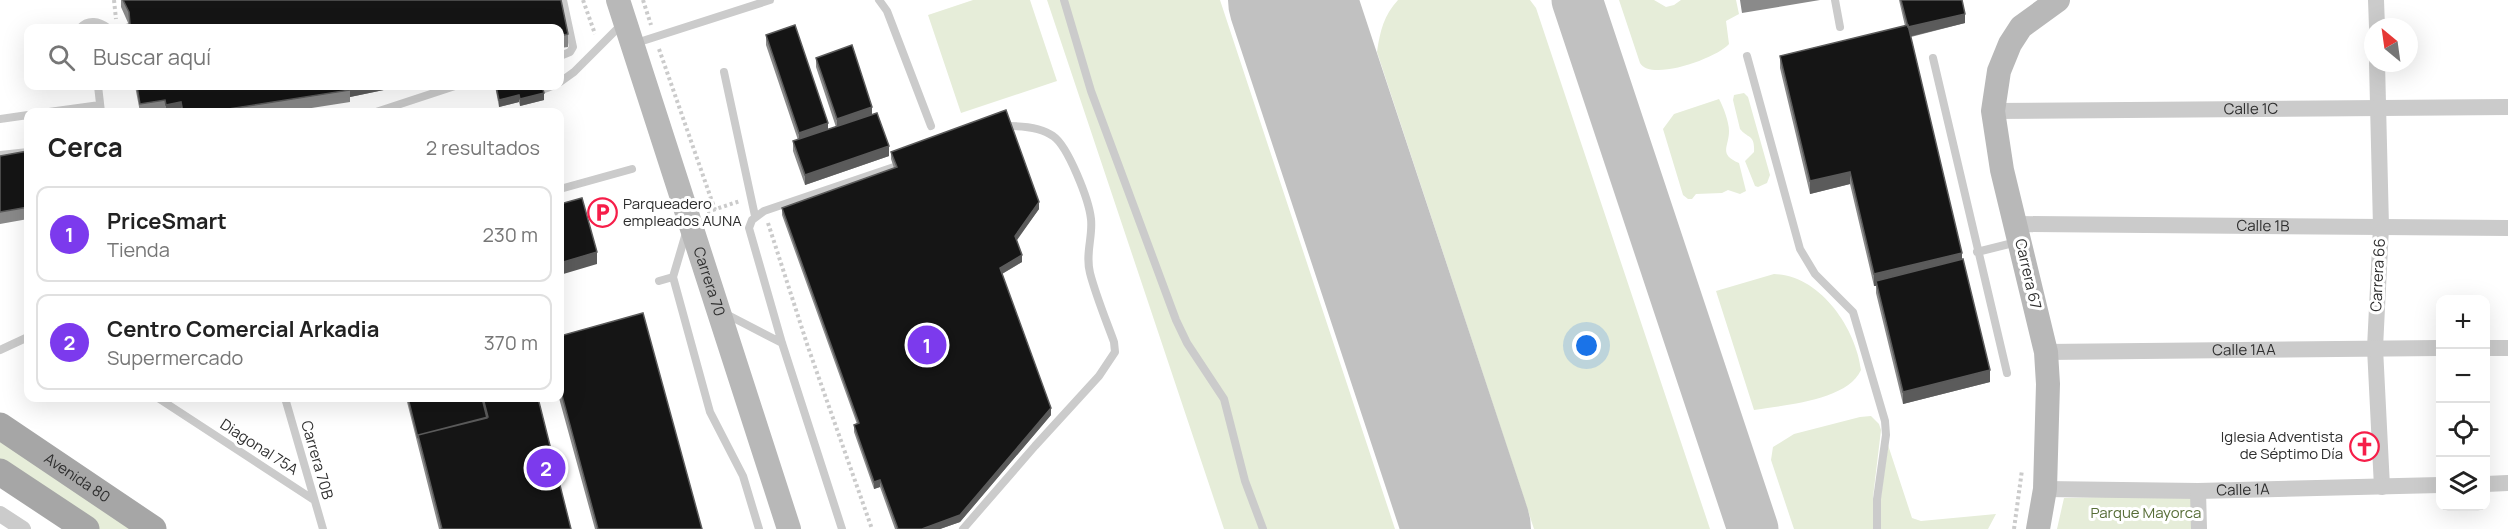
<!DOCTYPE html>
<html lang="es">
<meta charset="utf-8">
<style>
:root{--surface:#fff;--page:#f6f6f6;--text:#222;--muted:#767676;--line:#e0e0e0;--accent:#7c3aed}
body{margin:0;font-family:Manrope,sans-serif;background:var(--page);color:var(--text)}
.controls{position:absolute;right:18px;bottom:18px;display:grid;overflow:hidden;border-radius:12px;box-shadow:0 6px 24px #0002}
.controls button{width:54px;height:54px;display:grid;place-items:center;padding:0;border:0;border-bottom:2px solid var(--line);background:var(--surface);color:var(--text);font:30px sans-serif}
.compass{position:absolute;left:2364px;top:18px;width:54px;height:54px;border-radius:50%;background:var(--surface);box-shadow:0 6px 24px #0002;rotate:331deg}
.you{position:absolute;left:1587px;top:346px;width:21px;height:21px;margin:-15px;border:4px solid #fff;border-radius:50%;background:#1a73e8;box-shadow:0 0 0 9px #1a73e833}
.badge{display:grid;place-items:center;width:39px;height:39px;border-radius:50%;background:var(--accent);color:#fff;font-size:20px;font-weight:700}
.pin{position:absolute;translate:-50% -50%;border:3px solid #fff;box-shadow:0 2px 6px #0006}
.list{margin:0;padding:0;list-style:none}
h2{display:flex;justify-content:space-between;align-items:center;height:78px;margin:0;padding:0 24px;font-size:26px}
h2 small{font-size:20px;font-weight:400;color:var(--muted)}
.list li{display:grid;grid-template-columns:39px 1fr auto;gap:18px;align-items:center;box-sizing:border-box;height:96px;margin:0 12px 12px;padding:0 12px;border:2px solid var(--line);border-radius:12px}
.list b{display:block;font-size:22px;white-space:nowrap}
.list p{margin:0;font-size:20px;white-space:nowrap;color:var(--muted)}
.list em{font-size:20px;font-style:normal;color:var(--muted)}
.icon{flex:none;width:33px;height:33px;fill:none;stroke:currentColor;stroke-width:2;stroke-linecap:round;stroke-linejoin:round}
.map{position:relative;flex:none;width:2508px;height:529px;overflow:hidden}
.search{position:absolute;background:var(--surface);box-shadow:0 6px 24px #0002;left:24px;top:24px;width:540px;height:66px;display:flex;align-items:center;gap:15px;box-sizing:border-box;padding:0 21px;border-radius:12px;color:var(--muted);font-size:22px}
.panel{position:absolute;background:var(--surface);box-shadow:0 6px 24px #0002;left:24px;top:108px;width:540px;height:294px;border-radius:12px}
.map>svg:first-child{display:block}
.green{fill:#e6edd9}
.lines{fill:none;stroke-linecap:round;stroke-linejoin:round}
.taxiway{stroke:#c1c1c1;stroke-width:51}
.runway{stroke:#c1c1c1;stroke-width:128}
.path{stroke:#cbcbcb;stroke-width:4;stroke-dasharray:3 3;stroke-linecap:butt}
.lane{stroke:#cbcbcb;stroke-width:8}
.street{stroke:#cbcbcb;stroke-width:16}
.secondary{stroke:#b8b8b8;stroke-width:24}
.primary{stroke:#a6a6a6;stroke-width:27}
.wall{fill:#8a8a8a}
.shaded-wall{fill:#5b5b5b}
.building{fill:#151515;stroke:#5b5b5b;stroke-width:1.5}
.labels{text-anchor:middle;stroke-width:6;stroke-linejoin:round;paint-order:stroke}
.street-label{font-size:15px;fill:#2e2e2e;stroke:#fff}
.poi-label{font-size:15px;fill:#2e2e2e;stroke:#fff;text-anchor:start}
.park-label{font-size:15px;fill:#576d37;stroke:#fff}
</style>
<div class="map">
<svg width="2508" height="529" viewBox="0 0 2508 529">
<rect width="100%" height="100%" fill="#fff"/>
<path class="green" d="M 973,0 L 1030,0 L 1057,81 L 961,113 L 928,15 Z
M 1047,0 L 1220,0 L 1395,529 L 1224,529 Z
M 1398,0 L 1530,0 L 1536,8 L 1710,529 L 1534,529 L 1377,52 C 1380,31 1384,15 1398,0 Z
M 1619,0 L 1654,0 L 1666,7 L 1674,5 L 1681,0 L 1736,0 L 1739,14 L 1726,21 L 1729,44 C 1717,58 1651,82 1640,63 Z
M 1744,93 L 1748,97 L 1770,175 L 1767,183 L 1758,187 L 1755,186 L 1745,161 L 1754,152 C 1755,134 1748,139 1740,129 L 1733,100 L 1734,95 Z
M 1719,99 C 1723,106 1729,122 1729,131 C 1729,147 1718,154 1739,163 L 1746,191 L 1740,194 L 1728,190 L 1722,193 L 1696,194 L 1692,199 L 1688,199 L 1683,195 L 1663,129 L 1674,114 Z
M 1774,274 C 1820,275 1856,328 1861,370 C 1847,401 1783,405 1754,410 L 1716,291 Z
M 1871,416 L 1879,424 L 1881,430 L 1873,497 L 1873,529 L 1794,529 L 1771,460 L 1773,447 L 1794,434 L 1860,417 Z
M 0,437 L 138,529 L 99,529 L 0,462 Z
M 1888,445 L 1912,518 L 1921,521 L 1996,514 L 1988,529 L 1881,529 L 1881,496 Z
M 2191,495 L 2192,529 L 2057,529 L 2064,498 Z"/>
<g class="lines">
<path class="taxiway" d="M 1577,0 L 1753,529
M 1302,30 L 1300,15 L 1305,0"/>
<path class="runway" d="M 1292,0 L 1467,529"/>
<path class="path" d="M 114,0 L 116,19
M 583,0 L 595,34
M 643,0 L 651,25
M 659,49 L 715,210
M 707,212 L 740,201
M 768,223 L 808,347 L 872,529
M 2014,529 L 2022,470"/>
<path class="lane" d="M 879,0 L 887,11 L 931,126
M 1064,0 L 1091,91 L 1176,320 L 1187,343 L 1224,399 L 1245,481 L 1263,529
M 1835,0 L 1840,27
M 80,28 C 88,19 99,21 108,28
M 633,44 L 770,0
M 560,56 L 570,52 L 573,47 L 563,0
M 1747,56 L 1800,249 L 1815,274 L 1853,312 L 1885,421 L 1886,435 L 1877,499 L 1877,529
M 1933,58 L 2007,373
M 724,72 L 755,216
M 560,82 L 574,72 L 623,23
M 98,86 L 101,112
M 542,90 L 552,86
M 49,112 L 100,105
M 376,112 L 455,86
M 0,119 L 28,115
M 0,155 L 28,152
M 560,189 L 632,169
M 686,233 L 673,277 L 710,412 L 743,476 L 759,529
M 1977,252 L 2017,242
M 659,281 L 673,277
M 724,313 L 782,343
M 0,350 L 28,337
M 158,398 L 314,500
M 285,398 L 323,529
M 842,529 L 782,343 L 749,228 L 752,220 L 764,211 L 894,167
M 963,529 L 1035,446 L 1099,376 L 1115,352 L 1114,342 C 1106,320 1096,296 1090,273 C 1085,254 1093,237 1091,219 C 1089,200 1068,146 1053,136 C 1041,127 1023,126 1009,126"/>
<g class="street">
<path d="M 2376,0 L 2377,27"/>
<path d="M 2377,63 L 2381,227 L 2375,348 L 2382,487"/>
<path id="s1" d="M 1993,111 L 2508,107"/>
<path id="s2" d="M 2017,224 L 2508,228"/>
<path d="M 2486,348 L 2508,348"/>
<path id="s3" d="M 2046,352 L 2440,348"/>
<path d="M 2486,484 L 2508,483"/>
<path id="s4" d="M 2045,489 L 2198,491 L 2440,485"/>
<path d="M 2198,491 L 2199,529"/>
<path d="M 0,514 L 23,529"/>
</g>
<g class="secondary">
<path id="s5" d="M 618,0 L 789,529"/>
<path d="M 2038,529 L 2045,489 L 2048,384 L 2046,352 L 2002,170 L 1993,111 L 1999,71 L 2010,44 L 2021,27 L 2058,0"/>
</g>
<g class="primary">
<path id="s6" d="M 0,426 L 153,529"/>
<path d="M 0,472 L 86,529"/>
</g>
</g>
<path class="wall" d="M 121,0 L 561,0 L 568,34 L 568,47 L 560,48 L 560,28 L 129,25 L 121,7 Z
M 1740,0 L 1820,0 L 1742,13 Z
M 1899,0 L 1962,0 L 1965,23 L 1911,37 L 1990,382 L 1903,404 L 1876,293 L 1876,286 L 1874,286 L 1850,184 L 1810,194 L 1780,68 L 1780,56 L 1905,26 Z
M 766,35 L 828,129 L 836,127 L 816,67 L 816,58 L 872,114 L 889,156 L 805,185 L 793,151 L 793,141 L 798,140 L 766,45 Z
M 135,86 L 403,86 L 350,97 L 350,102 L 286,112 L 140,112 Z
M 495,86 L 542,86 L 544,100 L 520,106 L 519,102 L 499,107 Z
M 28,151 L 28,219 L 0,224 L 0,156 Z
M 891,152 L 1039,209 L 1016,240 L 1022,262 L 1002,274 L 1051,415 L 960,522 L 940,529 L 895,529 L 880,487 L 874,489 L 854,432 L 854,425 L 857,424 L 782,215 L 782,208 L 894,168 L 891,159 Z
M 560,336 L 702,529 L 595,529 L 559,398 Z
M 406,398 L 538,398 L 571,529 L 439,529 Z"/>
<path class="shaded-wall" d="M 1965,14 L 1965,23 L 1908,37 L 1908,27 Z
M 348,86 L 403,86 L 350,97 L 350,90 Z
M 544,93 L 544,100 L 520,106 L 520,99 Z
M 519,95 L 519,102 L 499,107 L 499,100 Z
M 181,102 L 181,112 L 166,112 L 166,105 Z
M 872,107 L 872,116 L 837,128 L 837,119 Z
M 828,123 L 828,133 L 799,143 L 799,133 Z
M 889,146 L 889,156 L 805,185 L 805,175 Z
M 1850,172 L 1850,184 L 1810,194 L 1810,181 Z
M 1039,202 L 1039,209 L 1015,243 L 1015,236 Z
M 597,252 L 597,264 L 560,275 L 560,263 Z
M 1962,253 L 1962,265 L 1876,281 L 1876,286 L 1874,286 L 1874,274 Z
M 1022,255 L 1022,262 L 1000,275 L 1000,268 Z
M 1990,370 L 1990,382 L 1903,404 L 1903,392 Z
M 1051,408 L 1051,415 L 960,522 L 940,529 L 922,529 Z
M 880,480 L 880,487 L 874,489 L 874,482 Z"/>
<path class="building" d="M 123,0 L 561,0 L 568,34 L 560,36 L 560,28 L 109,28 L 130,24 L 129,12 Z
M 1901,0 L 1962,0 L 1965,14 L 1908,27 Z
M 795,25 L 828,123 L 799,133 L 766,35 Z
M 1908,25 L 1962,253 L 1874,274 L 1850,172 L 1810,181 L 1780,56 Z
M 852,45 L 872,107 L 837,119 L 816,58 Z
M 137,86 L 349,86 L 350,90 L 209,112 L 183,112 L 181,102 L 166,105 L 165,100 L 140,104 Z
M 496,86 L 542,86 L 544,93 L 520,99 L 519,95 L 499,100 Z
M 1006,110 L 1039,202 L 1015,236 L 1022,255 L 1000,268 L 1051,408 L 960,515 L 922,529 L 898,529 L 880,480 L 874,482 L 854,425 L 859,423 L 782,208 L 897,167 L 891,152 Z
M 877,113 L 889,146 L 805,175 L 793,141 Z
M 28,151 L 28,207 L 0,212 L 0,156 Z
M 582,198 L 597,252 L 560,263 L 560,204 Z
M 1963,259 L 1990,370 L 1903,392 L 1876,281 Z
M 643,313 L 702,529 L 598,529 L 560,388 L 560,336 Z
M 408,398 L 482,398 L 487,418 L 418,435 L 418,438 Z
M 483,398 L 538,398 L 571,529 L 442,529 L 418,435 L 488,417 Z"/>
<defs>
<symbol id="parking-ring" viewBox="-11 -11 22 22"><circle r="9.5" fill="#fff" stroke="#f61e49" stroke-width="1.5"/><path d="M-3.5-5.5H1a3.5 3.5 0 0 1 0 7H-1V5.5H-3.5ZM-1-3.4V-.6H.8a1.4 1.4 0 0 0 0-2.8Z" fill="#f61e49"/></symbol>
<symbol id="church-ring" viewBox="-11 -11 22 22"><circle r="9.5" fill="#fff" stroke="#f61e49" stroke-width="1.5"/><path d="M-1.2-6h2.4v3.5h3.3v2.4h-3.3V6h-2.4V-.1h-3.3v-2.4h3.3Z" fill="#f61e49"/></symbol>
</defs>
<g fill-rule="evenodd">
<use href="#parking-ring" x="586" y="196" width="33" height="33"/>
<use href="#church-ring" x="2348" y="430" width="33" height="33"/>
</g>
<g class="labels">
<g class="street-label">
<text dy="5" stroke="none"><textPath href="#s1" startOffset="258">Calle 1C</textPath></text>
<text dy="5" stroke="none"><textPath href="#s2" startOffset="246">Calle 1B</textPath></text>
<text transform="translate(2028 274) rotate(77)" y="5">Carrera 67</text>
<text transform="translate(2378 275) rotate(-87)" y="5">Carrera 66</text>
<text dy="5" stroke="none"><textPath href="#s5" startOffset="296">Carrera 70</textPath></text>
<text dy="5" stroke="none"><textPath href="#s3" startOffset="198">Calle 1AA</textPath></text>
<text transform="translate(259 447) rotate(33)" y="5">Diagonal 75A</text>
<text transform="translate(317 460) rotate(74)" y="5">Carrera 70B</text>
<text dy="5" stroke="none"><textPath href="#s6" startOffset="93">Avenida 80</textPath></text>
<text dy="5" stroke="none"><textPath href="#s4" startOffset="198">Calle 1A</textPath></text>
</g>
<g class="poi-label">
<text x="623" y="209">Parqueadero<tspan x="623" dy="17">empleados AUNA</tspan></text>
<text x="2343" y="442" text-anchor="end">Iglesia Adventista<tspan x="2343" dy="17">de Séptimo Día</tspan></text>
</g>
<g class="park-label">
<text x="2146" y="518">Parque Mayorca</text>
</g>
</g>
</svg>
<div class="controls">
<button>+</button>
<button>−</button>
<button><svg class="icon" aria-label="locate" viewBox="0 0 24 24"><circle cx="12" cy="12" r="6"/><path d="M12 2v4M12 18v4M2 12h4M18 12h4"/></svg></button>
<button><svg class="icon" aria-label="layers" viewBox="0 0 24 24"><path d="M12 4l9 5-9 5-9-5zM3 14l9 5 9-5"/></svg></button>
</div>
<svg class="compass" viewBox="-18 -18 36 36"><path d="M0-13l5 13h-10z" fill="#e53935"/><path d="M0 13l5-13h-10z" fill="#767676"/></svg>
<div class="you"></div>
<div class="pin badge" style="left:927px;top:345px">1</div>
<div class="pin badge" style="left:546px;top:468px">2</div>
<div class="search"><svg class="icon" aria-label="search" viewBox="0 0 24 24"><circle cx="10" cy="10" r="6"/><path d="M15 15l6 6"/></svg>Buscar aquí</div>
<section class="panel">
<h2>Cerca<small>2 resultados</small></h2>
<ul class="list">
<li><span class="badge">1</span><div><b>PriceSmart</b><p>Tienda</p></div><em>230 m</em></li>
<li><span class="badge">2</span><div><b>Centro Comercial Arkadia</b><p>Supermercado</p></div><em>370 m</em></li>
</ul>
</section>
</div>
